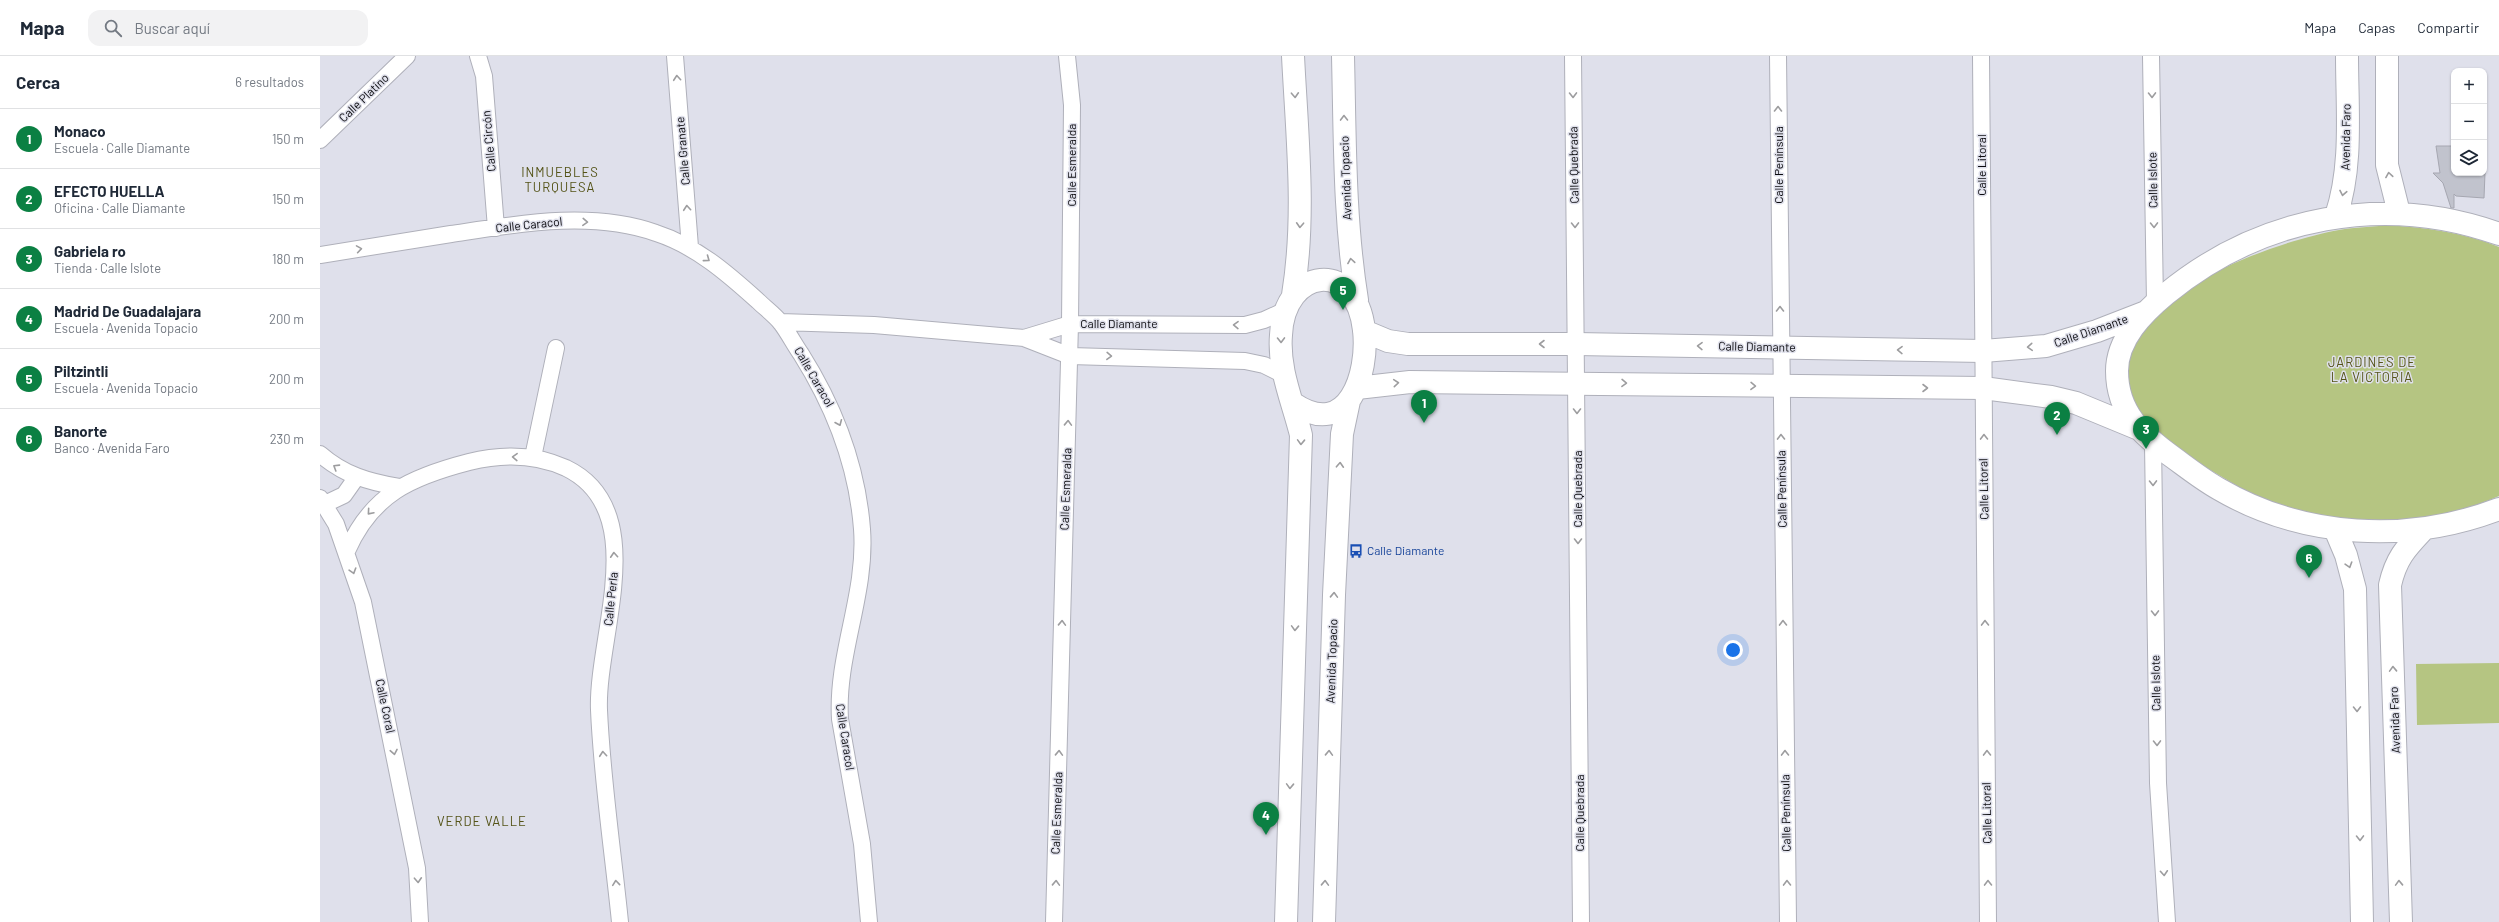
<!DOCTYPE html>
<html lang="es">
<meta charset="utf-8">
<style>
:root{--surface:#fff;--page:#f2f2f3;--text:#1f2937;--muted:#747a83;--line:#e0e1e3;--accent:#0b8043}
body{margin:0;font-family:Barlow,sans-serif;background:var(--page);color:var(--text)}
.controls{position:absolute;right:12px;top:12px;display:grid;overflow:hidden;border-radius:8px;box-shadow:0 1px 3px #0004}
.controls button{width:36px;height:36px;display:grid;place-items:center;padding:0;border:0;border-bottom:1px solid var(--line);background:var(--surface);color:var(--text);font:20px sans-serif}
.you{position:absolute;left:1413px;top:594px;width:14px;height:14px;margin:-10px;border:3px solid #fff;border-radius:50%;background:#1a73e8;box-shadow:0 0 0 6px #1a73e833}
.badge{display:grid;place-items:center;width:26px;height:26px;border-radius:50%;background:var(--accent);color:#fff;font-size:13px;font-weight:700}
.pin{position:absolute;translate:-50% -33px;filter:drop-shadow(0 1px 2px #0008)}
.pin::after{content:'';position:absolute;top:21px;width:14px;height:12px;background:inherit;clip-path:polygon(0 0,100% 0,50% 100%)}
.list{margin:0;padding:0;list-style:none}
h2{display:flex;justify-content:space-between;align-items:center;height:52px;margin:0;padding:0 16px;font-size:17px}
h2 small{font-size:13px;font-weight:400;color:var(--muted)}
.list li{display:grid;grid-template-columns:26px 1fr auto;gap:12px;align-items:center;box-sizing:border-box;height:60px;padding:0 16px;border-top:1px solid var(--line)}
.list b{display:block;font-size:15px;white-space:nowrap}
.list p{margin:0;font-size:13px;white-space:nowrap;color:var(--muted)}
.list em{font-size:13px;font-style:normal;color:var(--muted)}
.icon{flex:none;width:22px;height:22px;fill:none;stroke:currentColor;stroke-width:2;stroke-linecap:round;stroke-linejoin:round}
.map{position:relative;flex:none;width:2179px;height:866px;overflow:hidden}
header{display:flex;align-items:center;gap:24px;box-sizing:border-box;height:56px;padding:0 20px;background:var(--surface);border-bottom:1px solid var(--line)}
header strong{font-size:19px}
nav{display:flex;gap:22px;margin-inline-start:auto;font-size:14px}
.search{width:280px;height:36px;background:var(--page);display:flex;align-items:center;gap:10px;box-sizing:border-box;padding:0 14px;border-radius:12px;color:var(--muted);font-size:15px}
main{display:flex}
aside{flex:1;background:var(--surface)}
.map>svg:first-child{display:block}
.green{fill:#b5c582}
.building{fill:#c1c3cd;stroke:#a6a7b1}
.lines{fill:none;stroke-linecap:round;stroke-linejoin:round}
.street-casing{stroke:#afb0ba;stroke-width:18}
.secondary-casing{stroke:#afb0ba;stroke-width:24}
.street{stroke:#fff;stroke-width:16}
.secondary{stroke:#fff;stroke-width:22}
.oneway{stroke:#9d9d9f}
.labels{text-anchor:middle;stroke-width:3;stroke-linejoin:round;paint-order:stroke}
.street-label{font-size:12px;fill:#0b0b0f;stroke:#dfe0eb}
.transit-label{font-size:12px;fill:#164399;stroke:#dfe0eb;text-anchor:start}
.neighbourhood-label{font-size:13px;letter-spacing:1px;fill:#545317;stroke:#dfe0eb}
</style>
<header>
<strong>Mapa</strong>
<div class="search"><svg class="icon" aria-label="search" viewBox="0 0 24 24"><circle cx="10" cy="10" r="6"/><path d="M15 15l6 6"/></svg>Buscar aquí</div>
<nav><a>Mapa</a><a>Capas</a><a>Compartir</a></nav>
</header>
<main>
<aside>
<h2>Cerca<small>6 resultados</small></h2>
<ul class="list">
<li><span class="badge">1</span><div><b>Monaco</b><p>Escuela · Calle Diamante</p></div><em>150 m</em></li>
<li><span class="badge">2</span><div><b>EFECTO HUELLA</b><p>Oficina · Calle Diamante</p></div><em>150 m</em></li>
<li><span class="badge">3</span><div><b>Gabriela ro</b><p>Tienda · Calle Islote</p></div><em>180 m</em></li>
<li><span class="badge">4</span><div><b>Madrid De Guadalajara</b><p>Escuela · Avenida Topacio</p></div><em>200 m</em></li>
<li><span class="badge">5</span><div><b>Piltzintli</b><p>Escuela · Avenida Topacio</p></div><em>200 m</em></li>
<li><span class="badge">6</span><div><b>Banorte</b><p>Banco · Avenida Faro</p></div><em>230 m</em></li>
</ul>
</aside>
<div class="map">
<svg width="2179" height="866" viewBox="0 0 2179 866">
<rect width="100%" height="100%" fill="#dfe0eb"/>
<path class="green" d="M 2068,169 C 2106,172 2143,176 2179,191 L 2179,440 C 2115,469 2027,472 1959,450 C 1933,441 1906,423 1882,409 C 1856,393 1820,369 1810,338 C 1808,333 1809,325 1808,320 C 1804,237 1954,186 2019,174 C 2035,171 2052,171 2068,169 Z
M 2179,607 L 2179,667 L 2097,669 L 2096,608 Z"/>
<path class="building" d="M 2116,90 L 2134,90 L 2134,117 L 2165,117 L 2164,142 L 2136,140 L 2134,138 L 2134,152 L 2131,152 L 2123,127 L 2113,117 L 2120,117 Z"/>
<g class="lines">
<defs>
<path id="street" d="M 158,0 L 164,20 L 176,172
M 355,0 L 370,191
M 1253,0 L 1261,866
M 1458,0 L 1468,866
M 1661,0 L 1668,866
M 1831,0 L 1835,247
M 0,84 L 87,0
M 0,199 C 44,192 88,185 131,178 C 197,168 271,154 336,177 C 376,190 407,217 438,245 C 445,252 455,259 461,267 C 468,276 474,288 481,298 C 515,352 537,408 542,473 C 547,538 516,599 520,663 L 542,788 L 549,866
M 460,266 L 554,269 L 704,282 L 750,300 L 925,305 L 944,309 L 964,319
M 704,282 L 750,268 L 925,269 L 944,264 L 966,254
M 1833,388 L 1838,727 L 1847,866
M 0,398 C 24,419 49,426 79,431
M 213,401 L 236,292
M 0,442 L 16,468 L 43,546 L 97,812 L 100,866
M 5,448 L 24,439 L 36,422
M 27,495 C 52,438 91,421 149,406 C 181,398 215,398 246,412 C 333,454 276,581 279,654 C 282,724 293,796 300,866
M 734,866 L 750,268 L 752,49 L 747,0"/>
<path id="secondary" d="M 973,0 C 977,80 986,159 973,239
M 1023,0 C 1025,82 1024,163 1037,244
M 2067,0 L 2067,109 L 2079,157
M 2016,160 C 2033,110 2027,53 2027,0
M 2179,178 C 2064,137 1941,160 1846,238 C 1823,257 1797,283 1797,315 C 1797,357 1823,380 1854,402 C 1869,413 1883,424 1899,433 C 1983,482 2088,488 2179,453
M 1044,275 L 1068,285 L 1088,288 L 1256,288 L 1663,295 L 1726,290 L 1777,275 L 1826,256
M 1037,332 L 1090,326 L 1663,332 L 1731,341 L 1756,347 L 1819,373
M 2015,473 L 2026,499 L 2035,533 L 2042,866
M 966,866 L 981,379 C 973,346 958,314 961,279 C 964,211 1036,202 1044,274 C 1049,318 1028,384 974,348
M 1004,866 L 1014,539 L 1022,378 L 1029,345
M 2081,866 L 2070,529 C 2076,502 2086,492 2104,473"/>
</defs>
<use href="#street" class="street-casing"/>
<use href="#secondary" class="secondary-casing"/>
<use href="#street" class="street"/>
<use href="#secondary" class="secondary"/>
</g>
<defs><path id="oneway-chevron" d="M-2-3.5L2.5 0L-2 3.5" fill="none" stroke-width="1.6" stroke-linecap="round" stroke-linejoin="round"/></defs>
<g class="oneway">
<use href="#oneway-chevron" transform="translate(357 22) rotate(-95)"/>
<use href="#oneway-chevron" transform="translate(975 39) rotate(87)"/>
<use href="#oneway-chevron" transform="translate(1253 39) rotate(89)"/>
<use href="#oneway-chevron" transform="translate(1832 39) rotate(89)"/>
<use href="#oneway-chevron" transform="translate(1458 53) rotate(-90)"/>
<use href="#oneway-chevron" transform="translate(1024 62) rotate(-91)"/>
<use href="#oneway-chevron" transform="translate(2069 119) rotate(-99)"/>
<use href="#oneway-chevron" transform="translate(2023 137) rotate(101)"/>
<use href="#oneway-chevron" transform="translate(367 152) rotate(-95)"/>
<use href="#oneway-chevron" transform="translate(265 166) rotate(3)"/>
<use href="#oneway-chevron" transform="translate(980 169) rotate(93)"/>
<use href="#oneway-chevron" transform="translate(1255 169) rotate(89)"/>
<use href="#oneway-chevron" transform="translate(1834 169) rotate(89)"/>
<use href="#oneway-chevron" transform="translate(39 193) rotate(-9)"/>
<use href="#oneway-chevron" transform="translate(387 203) rotate(36)"/>
<use href="#oneway-chevron" transform="translate(1031 205) rotate(-99)"/>
<use href="#oneway-chevron" transform="translate(1460 253) rotate(-90)"/>
<use href="#oneway-chevron" transform="translate(916 269) rotate(-179)"/>
<use href="#oneway-chevron" transform="translate(961 284) rotate(89)"/>
<use href="#oneway-chevron" transform="translate(1222 288) rotate(180)"/>
<use href="#oneway-chevron" transform="translate(1380 290) rotate(-179)"/>
<use href="#oneway-chevron" transform="translate(1710 291) rotate(176)"/>
<use href="#oneway-chevron" transform="translate(1580 294) rotate(-179)"/>
<use href="#oneway-chevron" transform="translate(789 300) rotate(2)"/>
<use href="#oneway-chevron" transform="translate(1076 327) rotate(-5)"/>
<use href="#oneway-chevron" transform="translate(1304 327) rotate(1)"/>
<use href="#oneway-chevron" transform="translate(1433 330) rotate(1)"/>
<use href="#oneway-chevron" transform="translate(1605 332)"/>
<use href="#oneway-chevron" transform="translate(1257 355) rotate(90)"/>
<use href="#oneway-chevron" transform="translate(519 367) rotate(67)"/>
<use href="#oneway-chevron" transform="translate(748 367) rotate(-88)"/>
<use href="#oneway-chevron" transform="translate(1461 381) rotate(-91)"/>
<use href="#oneway-chevron" transform="translate(1664 381) rotate(-91)"/>
<use href="#oneway-chevron" transform="translate(981 386) rotate(92)"/>
<use href="#oneway-chevron" transform="translate(195 401) rotate(-178)"/>
<use href="#oneway-chevron" transform="translate(1020 409) rotate(-87)"/>
<use href="#oneway-chevron" transform="translate(16 411) rotate(-148)"/>
<use href="#oneway-chevron" transform="translate(1833 427) rotate(89)"/>
<use href="#oneway-chevron" transform="translate(50 456) rotate(131)"/>
<use href="#oneway-chevron" transform="translate(1258 485) rotate(90)"/>
<use href="#oneway-chevron" transform="translate(294 499) rotate(-94)"/>
<use href="#oneway-chevron" transform="translate(2029 509) rotate(73)"/>
<use href="#oneway-chevron" transform="translate(33 515) rotate(73)"/>
<use href="#oneway-chevron" transform="translate(1014 539) rotate(-88)"/>
<use href="#oneway-chevron" transform="translate(1835 557) rotate(89)"/>
<use href="#oneway-chevron" transform="translate(742 567) rotate(-88)"/>
<use href="#oneway-chevron" transform="translate(1463 567) rotate(-91)"/>
<use href="#oneway-chevron" transform="translate(1665 567) rotate(-91)"/>
<use href="#oneway-chevron" transform="translate(975 572) rotate(92)"/>
<use href="#oneway-chevron" transform="translate(2073 613) rotate(-92)"/>
<use href="#oneway-chevron" transform="translate(2037 653) rotate(89)"/>
<use href="#oneway-chevron" transform="translate(1837 687) rotate(89)"/>
<use href="#oneway-chevron" transform="translate(74 696) rotate(79)"/>
<use href="#oneway-chevron" transform="translate(739 697) rotate(-88)"/>
<use href="#oneway-chevron" transform="translate(1009 697) rotate(-88)"/>
<use href="#oneway-chevron" transform="translate(1465 697) rotate(-91)"/>
<use href="#oneway-chevron" transform="translate(1667 697) rotate(-91)"/>
<use href="#oneway-chevron" transform="translate(283 698) rotate(-95)"/>
<use href="#oneway-chevron" transform="translate(970 730) rotate(92)"/>
<use href="#oneway-chevron" transform="translate(2040 782) rotate(89)"/>
<use href="#oneway-chevron" transform="translate(1844 817) rotate(86)"/>
<use href="#oneway-chevron" transform="translate(98 824) rotate(87)"/>
<use href="#oneway-chevron" transform="translate(296 827) rotate(-96)"/>
<use href="#oneway-chevron" transform="translate(736 827) rotate(-88)"/>
<use href="#oneway-chevron" transform="translate(1005 827) rotate(-88)"/>
<use href="#oneway-chevron" transform="translate(1467 827) rotate(-91)"/>
<use href="#oneway-chevron" transform="translate(1668 827) rotate(-91)"/>
<use href="#oneway-chevron" transform="translate(2079 827) rotate(-92)"/>
</g>
<defs>
<symbol id="bus-bare" viewBox="-9 -9 18 18"><path d="M-5-6H5V4H4V6H2V4H-2V6H-4V4H-5ZM-3.5-4V0h7V-4ZM-3.5 1.2v1.5H-2V1.2ZM2 1.2v1.5H3.5V1.2Z" fill="#1a4fb4" stroke="#dfe0eb" stroke-width="2.5" paint-order="stroke"/></symbol>
</defs>
<g fill-rule="evenodd">
<use href="#bus-bare" x="1026" y="485" width="20" height="20"/>
</g>
<g class="labels">
<g class="street-label">
<text transform="translate(44 42) rotate(-44)" y="4">Calle Platino</text>
<text transform="translate(2026 81) rotate(-89)" y="4">Avenida Faro</text>
<text transform="translate(169 85) rotate(-95)" y="4">Calle Circón</text>
<text transform="translate(363 95) rotate(-95)" y="4">Calle Granate</text>
<text transform="translate(752 109) rotate(-90)" y="4">Calle Esmeralda</text>
<text transform="translate(1254 109) rotate(-91)" y="4">Calle Quebrada</text>
<text transform="translate(1459 109) rotate(-90)" y="4">Calle Península</text>
<text transform="translate(1662 109) rotate(-90)" y="4">Calle Litoral</text>
<text transform="translate(1026 122) rotate(-92)" y="4">Avenida Topacio</text>
<text transform="translate(1833 124) rotate(-91)" y="4">Calle Islote</text>
<text transform="translate(209 169) rotate(-6)" y="4">Calle Caracol</text>
<text x="799" y="272">Calle Diamante</text>
<text transform="translate(1771 275) rotate(-19)" y="4">Calle Diamante</text>
<text transform="translate(1437 291) rotate(1)" y="4">Calle Diamante</text>
<text transform="translate(494 321) rotate(60)" y="4">Calle Caracol</text>
<text transform="translate(746 433) rotate(-88)" y="4">Calle Esmeralda</text>
<text transform="translate(1258 433) rotate(-90)" y="4">Calle Quebrada</text>
<text transform="translate(1462 433) rotate(-91)" y="4">Calle Península</text>
<text transform="translate(1664 433) rotate(-91)" y="4">Calle Litoral</text>
<text transform="translate(291 543) rotate(-84)" y="4">Calle Perla</text>
<text transform="translate(1012 605) rotate(-88)" y="4">Avenida Topacio</text>
<text transform="translate(1836 627) rotate(-91)" y="4">Calle Islote</text>
<text transform="translate(65 650) rotate(78)" y="4">Calle Coral</text>
<text transform="translate(2075 664) rotate(-92)" y="4">Avenida Faro</text>
<text transform="translate(525 681) rotate(81)" y="4">Calle Caracol</text>
<text transform="translate(737 757) rotate(-88)" y="4">Calle Esmeralda</text>
<text transform="translate(1260 757) rotate(-90)" y="4">Calle Quebrada</text>
<text transform="translate(1466 757) rotate(-91)" y="4">Calle Península</text>
<text transform="translate(1667 757) rotate(-91)" y="4">Calle Litoral</text>
</g>
<g class="transit-label">
<text x="1047" y="499">Calle Diamante</text>
</g>
<g class="neighbourhood-label">
<text x="240" y="121">INMUEBLES<tspan x="240" dy="15">TURQUESA</tspan></text>
<text x="2052" y="311">JARDINES DE<tspan x="2052" dy="15">LA VICTORIA</tspan></text>
<text x="162" y="770">VERDE VALLE</text>
</g>
</g>
</svg>
<div class="controls">
<button>+</button>
<button>−</button>
<button><svg class="icon" aria-label="layers" viewBox="0 0 24 24"><path d="M12 4l9 5-9 5-9-5zM3 14l9 5 9-5"/></svg></button>
</div>
<div class="you"></div>
<div class="pin badge" style="left:1104px;top:367px">1</div>
<div class="pin badge" style="left:1737px;top:379px">2</div>
<div class="pin badge" style="left:1826px;top:393px">3</div>
<div class="pin badge" style="left:946px;top:779px">4</div>
<div class="pin badge" style="left:1023px;top:254px">5</div>
<div class="pin badge" style="left:1989px;top:522px">6</div>
</div>
</main>
